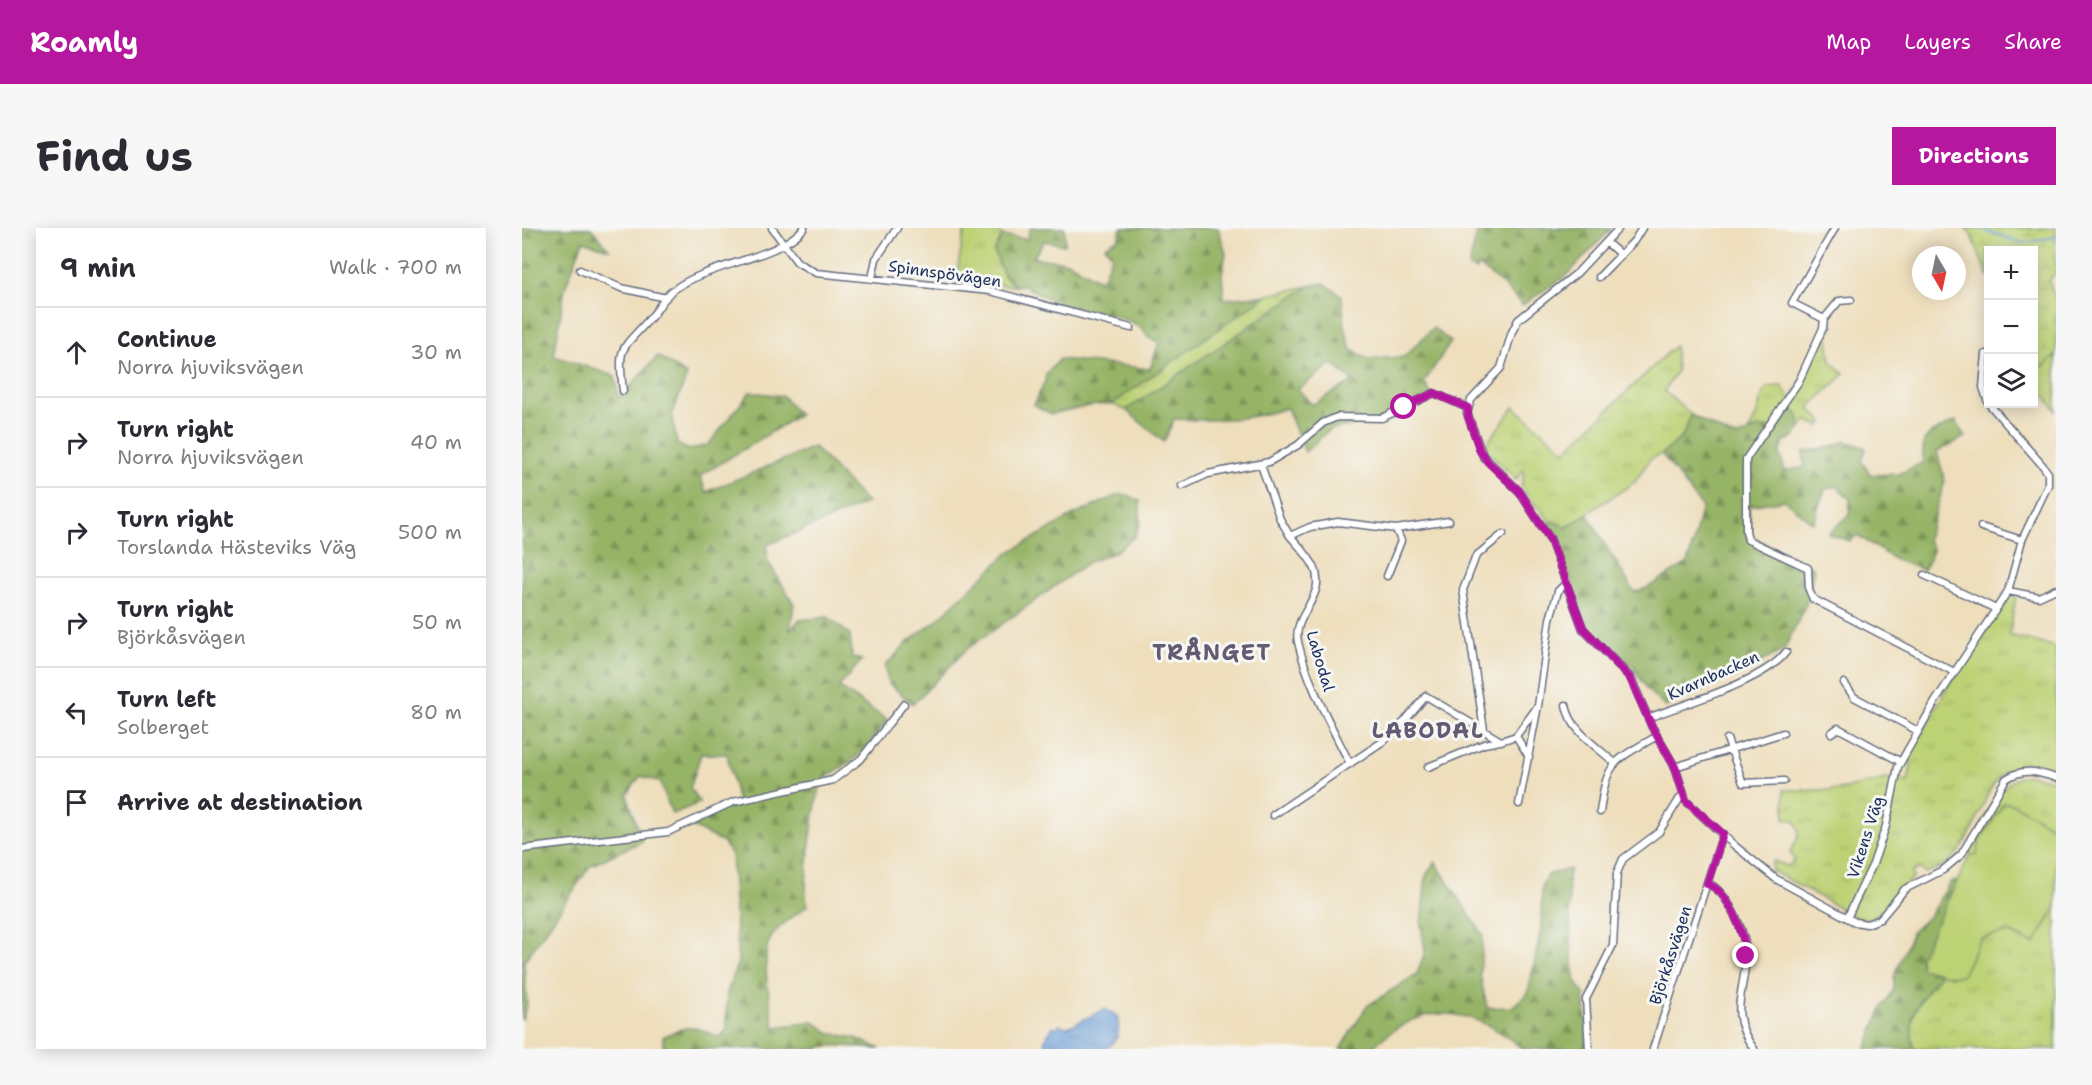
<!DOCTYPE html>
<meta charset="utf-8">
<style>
:root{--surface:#fff;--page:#f7f7f7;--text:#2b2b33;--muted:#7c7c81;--line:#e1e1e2;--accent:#b5179e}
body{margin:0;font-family:"Shantell Sans",sans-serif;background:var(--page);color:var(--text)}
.controls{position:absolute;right:18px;top:18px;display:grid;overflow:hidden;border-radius:0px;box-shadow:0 3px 15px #0003}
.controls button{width:54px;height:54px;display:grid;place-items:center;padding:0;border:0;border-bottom:2px solid var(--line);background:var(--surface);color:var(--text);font:30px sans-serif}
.compass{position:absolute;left:1390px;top:18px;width:54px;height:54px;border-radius:50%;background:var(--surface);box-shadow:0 3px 15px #0003;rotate:171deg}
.stop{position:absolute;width:18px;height:18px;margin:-14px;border:4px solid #b5179e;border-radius:50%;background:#fff}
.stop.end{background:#b5179e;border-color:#fff;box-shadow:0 2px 6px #0008}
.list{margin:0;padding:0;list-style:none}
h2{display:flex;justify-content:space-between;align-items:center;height:78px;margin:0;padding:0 24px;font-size:26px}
h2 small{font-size:20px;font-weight:400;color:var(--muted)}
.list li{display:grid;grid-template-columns:39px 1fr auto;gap:18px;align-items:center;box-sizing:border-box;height:90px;padding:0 24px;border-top:2px solid var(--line)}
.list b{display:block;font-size:22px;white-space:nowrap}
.list p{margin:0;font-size:20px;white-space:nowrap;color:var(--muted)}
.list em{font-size:20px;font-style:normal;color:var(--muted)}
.icon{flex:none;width:33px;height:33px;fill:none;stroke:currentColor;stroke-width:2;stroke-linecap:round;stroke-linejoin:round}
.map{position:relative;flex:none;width:1534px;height:821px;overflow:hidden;border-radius:0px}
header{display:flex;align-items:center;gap:36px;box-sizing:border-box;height:84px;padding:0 30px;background:var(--accent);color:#fff}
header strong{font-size:28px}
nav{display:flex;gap:33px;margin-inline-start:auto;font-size:21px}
.intro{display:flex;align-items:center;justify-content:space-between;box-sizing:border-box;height:144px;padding:0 36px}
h1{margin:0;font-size:42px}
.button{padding:15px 27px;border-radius:0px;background:var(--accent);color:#fff;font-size:21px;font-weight:700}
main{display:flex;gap:36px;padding:0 36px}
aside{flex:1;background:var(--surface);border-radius:0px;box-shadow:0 3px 15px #0003}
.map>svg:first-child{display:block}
.grass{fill:url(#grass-tufts);stroke:#6c806a;stroke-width:1.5}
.forest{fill:url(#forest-firs);stroke:#587262;stroke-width:1.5;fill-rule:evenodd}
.wetland{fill:url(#wetland-marsh);stroke:#6c806a;stroke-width:1.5}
.park{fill:#bdd275;stroke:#6c806a;stroke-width:1.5}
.water{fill:url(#water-ripples);stroke:#43669a;stroke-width:1.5}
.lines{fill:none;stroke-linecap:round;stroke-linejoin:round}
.stream{stroke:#6b9dd6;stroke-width:2}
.street-casing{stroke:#656c7f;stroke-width:9}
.street{stroke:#fff;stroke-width:6}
.route{stroke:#b5179e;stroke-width:8}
.labels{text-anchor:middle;stroke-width:6;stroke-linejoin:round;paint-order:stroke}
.street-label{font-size:16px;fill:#1b2f5e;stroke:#f6f6f2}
.district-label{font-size:22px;font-weight:bold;letter-spacing:1.5px;fill:#635b73;stroke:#f6f6f2}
</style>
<header>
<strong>Roamly</strong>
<nav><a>Map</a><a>Layers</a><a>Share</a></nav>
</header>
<div class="intro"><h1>Find us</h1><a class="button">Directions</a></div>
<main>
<aside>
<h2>9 min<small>Walk · 700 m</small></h2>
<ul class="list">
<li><svg class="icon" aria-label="ahead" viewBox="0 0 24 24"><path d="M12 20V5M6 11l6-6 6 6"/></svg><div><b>Continue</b><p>Norra hjuviksvägen</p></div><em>30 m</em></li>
<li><svg class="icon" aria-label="right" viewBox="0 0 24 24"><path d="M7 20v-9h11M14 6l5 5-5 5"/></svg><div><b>Turn right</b><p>Norra hjuviksvägen</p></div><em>40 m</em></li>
<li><svg class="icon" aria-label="right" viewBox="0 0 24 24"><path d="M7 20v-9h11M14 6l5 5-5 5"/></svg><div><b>Turn right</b><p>Torslanda Hästeviks Väg</p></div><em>500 m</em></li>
<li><svg class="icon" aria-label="right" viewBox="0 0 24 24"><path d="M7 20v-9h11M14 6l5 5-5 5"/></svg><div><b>Turn right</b><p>Björkåsvägen</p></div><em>50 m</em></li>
<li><svg class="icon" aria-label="left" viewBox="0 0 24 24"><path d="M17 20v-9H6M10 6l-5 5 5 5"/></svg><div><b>Turn left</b><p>Solberget</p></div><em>80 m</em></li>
<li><svg class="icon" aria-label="arrive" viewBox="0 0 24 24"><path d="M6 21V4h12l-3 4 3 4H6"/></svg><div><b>Arrive at destination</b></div></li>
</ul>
</aside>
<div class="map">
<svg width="1534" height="821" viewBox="0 0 1534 821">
<defs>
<pattern id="grass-tufts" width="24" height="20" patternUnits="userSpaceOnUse" patternTransform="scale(1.5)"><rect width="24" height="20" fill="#bdd275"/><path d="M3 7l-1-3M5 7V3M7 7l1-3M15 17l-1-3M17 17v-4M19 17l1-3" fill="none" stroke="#a2b568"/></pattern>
<pattern id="forest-firs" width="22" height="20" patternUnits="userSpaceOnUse" patternTransform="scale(1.5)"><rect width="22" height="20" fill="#96b466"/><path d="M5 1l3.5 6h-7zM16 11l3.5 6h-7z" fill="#7a9357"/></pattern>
<pattern id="wetland-marsh" width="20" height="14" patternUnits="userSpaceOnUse" patternTransform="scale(1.5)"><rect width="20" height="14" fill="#bdd275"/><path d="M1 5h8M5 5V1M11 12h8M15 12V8" fill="none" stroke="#a2b568"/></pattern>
<pattern id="water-ripples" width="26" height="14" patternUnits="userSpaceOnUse" patternTransform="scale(1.5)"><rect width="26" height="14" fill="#6b9dd6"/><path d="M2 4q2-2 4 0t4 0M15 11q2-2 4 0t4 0" fill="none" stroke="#5780b1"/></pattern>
</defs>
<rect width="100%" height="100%" fill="#f6f6f2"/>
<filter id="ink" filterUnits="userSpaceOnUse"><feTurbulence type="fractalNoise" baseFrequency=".0167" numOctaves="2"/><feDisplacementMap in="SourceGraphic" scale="12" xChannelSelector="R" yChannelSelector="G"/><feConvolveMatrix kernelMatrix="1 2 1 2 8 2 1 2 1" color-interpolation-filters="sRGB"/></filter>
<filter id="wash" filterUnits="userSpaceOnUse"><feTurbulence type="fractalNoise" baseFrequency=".008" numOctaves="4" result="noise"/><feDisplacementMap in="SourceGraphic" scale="24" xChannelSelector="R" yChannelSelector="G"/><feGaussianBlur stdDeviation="1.35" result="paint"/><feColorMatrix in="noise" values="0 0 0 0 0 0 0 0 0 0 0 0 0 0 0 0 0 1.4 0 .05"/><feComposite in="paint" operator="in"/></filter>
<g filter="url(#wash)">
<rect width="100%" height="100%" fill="#eedebc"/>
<path class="grass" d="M 443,0 L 475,0 L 480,8 L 472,24 L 483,49 L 493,58 L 433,54 Z
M 787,58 L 604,182 L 590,176 L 745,67 Z
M 1305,103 L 1309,133 L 1322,146 C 1311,159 1298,167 1287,180 L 1301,194 L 1297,198 L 1284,192 L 1278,201 L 1276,186 L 1256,200 L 1227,202 C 1238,188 1235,172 1245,159 L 1260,158 L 1269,172 Z
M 1153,118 L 1155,143 L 1142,163 L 1169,187 L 1161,208 L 1140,226 L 1128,231 L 1113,254 L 1045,299 L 1028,293 L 999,260 L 1002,243 L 1000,243 L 994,252 L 962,219 L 992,179 L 1043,223 Z
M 1534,128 L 1534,183 L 1512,152 L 1512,142 Z
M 1489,366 L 1494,369 L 1487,407 L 1534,419 L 1534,545 C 1443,506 1477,630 1402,645 L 1398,640 L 1390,644 L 1391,650 C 1374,664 1359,698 1334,689 L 1249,642 L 1251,633 L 1266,638 L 1273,632 L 1268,624 C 1275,613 1282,603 1272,592 L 1263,591 L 1262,562 L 1317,562 L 1368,550 L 1386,554 L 1389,538 L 1387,528 L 1425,460 L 1486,368 Z
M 1509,547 L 1534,553 L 1534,601 L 1491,576 L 1482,575 L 1458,612 L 1455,627 L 1448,627 L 1448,620 C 1462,594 1474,548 1509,547 Z
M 1534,679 L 1534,821 L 1392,821 C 1384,785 1398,772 1419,745 L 1440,747 L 1458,710 L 1487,704 L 1512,716 Z"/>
<path class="forest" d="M 0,0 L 69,0 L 87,21 L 61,13 L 43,60 L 32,128 L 93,148 L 97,170 L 136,128 L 165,147 L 150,187 L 155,216 L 167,222 L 186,217 L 228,164 L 261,168 L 277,187 L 178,248 L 184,264 L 292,219 L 345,275 L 245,317 L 245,332 L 272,376 L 268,402 L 277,392 L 306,389 L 328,407 L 330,430 L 340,432 L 317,459 L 365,492 C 355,506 345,520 332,531 C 323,539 310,543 302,552 C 292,565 281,660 285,678 C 271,689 254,698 247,714 C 239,731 249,780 252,799 L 292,794 L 308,805 L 334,810 L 358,821 C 338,821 309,813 294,821 L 142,821 L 141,809 C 166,795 175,798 199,810 L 204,798 L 205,765 L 216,734 L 209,627 L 202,615 L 169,598 L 195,583 L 216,575 L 205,526 L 179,526 L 168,560 L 178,575 L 150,586 L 138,554 L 118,548 L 105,567 L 120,613 L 68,638 L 2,734 L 5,776 L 0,792 Z
M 508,0 L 543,0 L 543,17 L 522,13 L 511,30 L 546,34 L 579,53 L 590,27 L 583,18 L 596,11 L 599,0 L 696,0 L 704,25 L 700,46 L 702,71 L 745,67 L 590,176 L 572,177 L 529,186 L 512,177 L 523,153 L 524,146 L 538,131 L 628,141 L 637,114 L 626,110 C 619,87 563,84 542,78 C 528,73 514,64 500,57 L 493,58 L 483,49 L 472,24 L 480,8 L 505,11 Z
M 956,0 L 1090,0 L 1045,47 L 1000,77 L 981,57 L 957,38 L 953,42 L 947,39 Z
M 802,55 L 820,68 L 823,101 L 829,121 L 846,131 L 882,129 L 911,100 L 929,114 L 902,154 L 912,171 L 871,192 L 808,201 L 783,224 L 765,180 C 725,193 693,193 652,191 L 642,214 L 604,182 L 787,58 ZM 810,136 L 831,153 L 790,177 L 776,161 Z
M 1269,181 L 1276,186 L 1278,201 L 1273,208 L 1262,214 L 1258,226 L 1263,243 L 1283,239 L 1281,224 L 1312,218 L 1324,213 L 1344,220 L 1340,234 L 1349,247 L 1377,246 L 1400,235 L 1402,213 L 1410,204 L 1434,193 L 1443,209 L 1415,224 L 1423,253 L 1405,311 L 1411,322 L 1402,342 L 1374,332 L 1335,307 L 1328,313 L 1306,306 L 1327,287 L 1328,271 L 1315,258 L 1303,261 L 1291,295 L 1262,272 L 1227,278 L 1229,308 L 1292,340 L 1286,372 L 1262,422 L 1211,449 L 1143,479 L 1125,461 L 1109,436 L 1095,423 L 1072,409 L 1064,395 L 1036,315 L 1024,295 L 1028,293 L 1045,299 L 1065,286 L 1112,364 L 1125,360 L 1166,335 L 1180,279 L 1140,226 L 1161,208 L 1169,187 L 1207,207 L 1215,209 L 1237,200 L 1256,200 Z
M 596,267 L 606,267 L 618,273 L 618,295 L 613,308 L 593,324 L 567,334 L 444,422 L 391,476 L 366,455 L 363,438 L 387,413 L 414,393 L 486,325 L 550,288 Z
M 913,634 L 961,707 L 958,746 L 965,780 L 990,779 L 1006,765 L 1019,702 L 1020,658 L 1025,647 L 1048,641 L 1046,649 L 1050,730 L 1054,753 L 1063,768 L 1065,821 L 1001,821 C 950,778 898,771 849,821 L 818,821 L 845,778 L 895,746 L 903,724 L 899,697 L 904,647 Z
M 1429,653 L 1435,654 L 1399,740 L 1419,745 C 1398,772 1384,785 1392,821 L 1344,821 L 1360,780 L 1372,761 L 1372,749 L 1391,703 L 1408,687 Z"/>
<path class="wetland" d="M 1443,0 L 1534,0 L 1534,44 L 1527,53 L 1534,72 L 1534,127 L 1523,137 L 1512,142 L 1512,22 L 1466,22 L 1466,50 L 1450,8 Z"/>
<path class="park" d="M 1482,575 L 1491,576 L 1534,601 L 1534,679 L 1512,716 L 1487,704 L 1458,710 L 1440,747 L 1429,748 L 1399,740 L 1398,729 L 1448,627 L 1455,627 L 1458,612 Z"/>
<path class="water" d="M 583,781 L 595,788 C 598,800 598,813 585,820 L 528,821 L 522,814 L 531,798 L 536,800 L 537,797 L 546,799 Z"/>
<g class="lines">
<path class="stream" d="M 1456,0 L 1460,1
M 1464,3 L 1501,15 L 1534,9"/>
</g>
</g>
<g filter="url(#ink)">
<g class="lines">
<defs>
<path id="street" d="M 250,0 L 275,34 L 294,45 L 468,63 L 609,100
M 1097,0 L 1055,45 L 996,92 L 990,104 L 979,140 L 949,172 L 945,185 L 961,228 L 997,263 L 1028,311 L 1061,401 L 1109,450 L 1130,499 L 1153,539 L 1164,573 L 1213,618 L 1254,651 L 1333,694 L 1345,696 L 1358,691 L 1383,661 L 1421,642 L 1439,627 L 1484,551 C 1501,539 1516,544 1534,550
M 1313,0 L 1270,75 L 1302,91 L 1301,100 L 1277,153 L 1224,231 L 1224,303 L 1226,312 L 1286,340 L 1287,362 L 1291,371 L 1432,444
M 1084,14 L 1099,27
M 58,42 L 99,60 L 144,70
M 1077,49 L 1112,13 L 1120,0
M 350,50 L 354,31 L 375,0
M 1302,91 L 1317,73 L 1329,72
M 1464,126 L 1461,159 L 1466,175
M 101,163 C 95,115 100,123 130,88 C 137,80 142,69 150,63 C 185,35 255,32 282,0
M 739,237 L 758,291 L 768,308 L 788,299 L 816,294 L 874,301 L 927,293
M 660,258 L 686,246 L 747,234 L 776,217 L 801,195 L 815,189 L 860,190 L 912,165 L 946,180
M 1459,299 L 1500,312
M 768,308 C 777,318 788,329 793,341 C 804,370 770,387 776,414 C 786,457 809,497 828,536
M 1402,347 L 1474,381
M 865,348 L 879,313 L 874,301
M 1486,363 L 1517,369 L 1534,361
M 1322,455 L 1332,469 L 1396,503
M 1044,477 C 1048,502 1075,519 1093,535
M 1126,490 C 1161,476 1242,454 1264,424
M 962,502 L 941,362 L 954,328 L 981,306
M 1309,505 L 1316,500 L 1379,534
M 994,508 L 1007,529
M 1205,511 L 1221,555 L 1262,553
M 906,539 L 962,516 L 978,513
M 1153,539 L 1261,505
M 997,576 L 1016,478 L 1028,391 L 1036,363 L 1044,355
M 1078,584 C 1085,532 1091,534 1135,508
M 751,587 L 860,514 L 882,494 L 904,468 L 979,513 L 994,508 L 1016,478
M 0,621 L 146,604 L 211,574 L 311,552 L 339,531 L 382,476
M 1185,655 C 1205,662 1225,707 1224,727 C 1223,766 1205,784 1232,821
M 1325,690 L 1351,636 L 1364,598 L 1376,539 L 1413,474 L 1486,363 L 1500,312 L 1526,257 L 1526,245 L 1521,238 L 1467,176
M 1067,821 L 1064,771 L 1091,717 L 1095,645 L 1101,631 L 1137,604 L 1158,570 L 1162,567
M 1131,821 L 1201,606"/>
</defs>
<use href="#street" class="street-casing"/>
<use href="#street" class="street"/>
</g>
</g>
<g class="lines" filter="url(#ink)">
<path class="route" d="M 882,179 L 912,165 L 946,180 L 946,188 L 958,223 L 966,234 L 997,263 L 1028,311 L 1061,400 L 1108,450 L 1130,499 L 1153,539 L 1164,573 L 1201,606 L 1185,656 C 1207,662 1223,708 1224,728"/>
</g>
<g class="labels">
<g class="street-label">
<text transform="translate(423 45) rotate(8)" y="6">Spinnspövägen</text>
<text transform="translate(799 433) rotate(73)" y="6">Labodal</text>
<text transform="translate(1191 447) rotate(-24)" y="6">Kvarnbacken</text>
<text transform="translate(1343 609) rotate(-72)" y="6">Vikens Väg</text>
<text transform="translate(1148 727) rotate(-72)" y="6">Björkåsvägen</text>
</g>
<g class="district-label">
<text x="690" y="432">TRÅNGET</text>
<text x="906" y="510">LABODAL</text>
</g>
</g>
</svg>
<div class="controls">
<button>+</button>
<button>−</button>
<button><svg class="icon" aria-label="layers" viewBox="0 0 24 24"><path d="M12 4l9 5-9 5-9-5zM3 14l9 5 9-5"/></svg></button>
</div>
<svg class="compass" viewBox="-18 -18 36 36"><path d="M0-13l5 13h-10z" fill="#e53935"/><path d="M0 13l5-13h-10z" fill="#7c7c81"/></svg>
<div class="stop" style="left:882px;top:179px"></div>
<div class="stop end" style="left:1224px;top:728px"></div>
</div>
</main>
